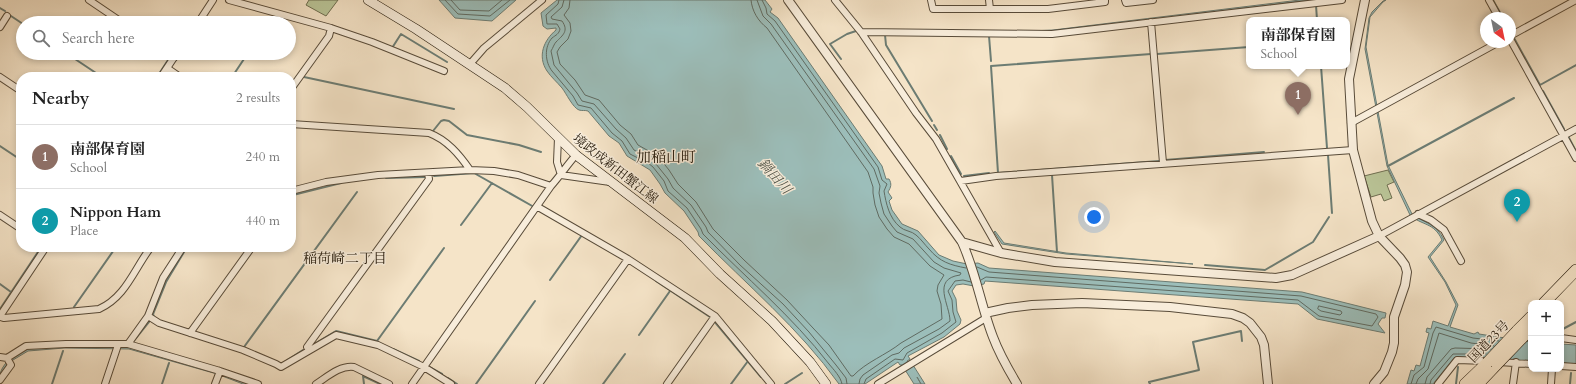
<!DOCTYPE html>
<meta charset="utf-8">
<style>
:root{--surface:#fff;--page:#f6f6f6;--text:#222;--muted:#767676;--line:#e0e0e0;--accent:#8f2418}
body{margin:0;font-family:Cardo,"Noto Serif JP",serif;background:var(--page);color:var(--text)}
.controls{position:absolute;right:12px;bottom:12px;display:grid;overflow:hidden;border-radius:8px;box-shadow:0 2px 6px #0003}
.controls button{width:36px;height:36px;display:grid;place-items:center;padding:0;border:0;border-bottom:1px solid var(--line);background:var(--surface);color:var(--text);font:20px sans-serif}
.compass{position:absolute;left:1480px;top:12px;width:36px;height:36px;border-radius:50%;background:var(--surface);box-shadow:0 2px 6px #0003;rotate:147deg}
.you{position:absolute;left:1094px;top:217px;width:14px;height:14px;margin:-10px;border:3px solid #fff;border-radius:50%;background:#1a73e8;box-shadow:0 0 0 6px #1a73e833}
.badge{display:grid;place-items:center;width:26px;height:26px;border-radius:50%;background:var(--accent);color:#fff;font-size:13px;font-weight:700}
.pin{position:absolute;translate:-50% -33px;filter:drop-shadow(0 1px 2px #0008)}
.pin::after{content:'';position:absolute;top:21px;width:14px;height:12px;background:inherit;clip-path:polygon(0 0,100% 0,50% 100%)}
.popup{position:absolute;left:1246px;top:17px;width:104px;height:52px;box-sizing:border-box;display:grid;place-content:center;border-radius:8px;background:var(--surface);filter:drop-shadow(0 1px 3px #0005);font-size:13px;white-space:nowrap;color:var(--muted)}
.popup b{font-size:15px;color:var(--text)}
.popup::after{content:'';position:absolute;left:50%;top:100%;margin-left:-8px;border:8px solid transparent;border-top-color:var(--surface)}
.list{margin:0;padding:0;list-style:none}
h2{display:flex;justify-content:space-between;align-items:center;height:52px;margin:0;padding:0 16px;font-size:17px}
h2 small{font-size:13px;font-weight:400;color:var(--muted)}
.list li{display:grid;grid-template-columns:26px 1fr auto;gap:12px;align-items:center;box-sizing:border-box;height:64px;padding:0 16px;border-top:1px solid var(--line)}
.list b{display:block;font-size:15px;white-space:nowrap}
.list p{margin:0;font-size:13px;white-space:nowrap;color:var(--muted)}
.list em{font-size:13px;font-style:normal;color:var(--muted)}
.icon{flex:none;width:22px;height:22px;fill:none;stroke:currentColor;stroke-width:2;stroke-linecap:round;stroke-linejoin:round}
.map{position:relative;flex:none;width:1576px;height:384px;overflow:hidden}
.search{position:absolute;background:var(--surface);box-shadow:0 2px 6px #0003;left:16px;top:16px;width:280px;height:44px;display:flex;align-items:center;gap:10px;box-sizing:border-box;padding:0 14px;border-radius:22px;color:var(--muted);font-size:15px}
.panel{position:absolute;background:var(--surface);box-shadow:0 2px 6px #0003;left:16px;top:72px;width:280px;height:180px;border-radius:16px}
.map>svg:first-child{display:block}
.green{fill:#bac598;stroke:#6e6e50}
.water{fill:#9cbeba;stroke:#6c7c73}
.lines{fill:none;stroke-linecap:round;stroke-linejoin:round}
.shore{stroke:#606b62;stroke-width:1}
.stream{stroke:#6c7c73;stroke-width:2}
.minor-casing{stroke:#584b39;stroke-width:8}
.tertiary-casing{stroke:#584b39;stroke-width:10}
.secondary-casing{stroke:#231809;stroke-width:10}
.trunk-casing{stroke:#231809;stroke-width:12}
.minor{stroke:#f8eddb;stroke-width:6}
.tertiary{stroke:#f8eddb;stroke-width:8}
.secondary{stroke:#f8eddb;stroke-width:9}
.trunk{stroke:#f5e4c8;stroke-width:11}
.trunk-bridge-casing{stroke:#231809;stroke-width:12;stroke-linecap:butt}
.trunk-bridge{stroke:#f5e4c8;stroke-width:11}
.labels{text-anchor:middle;stroke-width:3;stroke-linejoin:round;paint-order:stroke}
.street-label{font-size:13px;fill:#231809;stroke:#f8eddb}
.water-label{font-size:14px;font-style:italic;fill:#4d5247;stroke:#f8eddb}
.neighbourhood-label{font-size:14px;fill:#231809;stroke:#f8eddb}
.quarter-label{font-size:15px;fill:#231809;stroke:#f8eddb}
</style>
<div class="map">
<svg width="1576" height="384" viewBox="0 0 1576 384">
<rect width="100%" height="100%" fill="#f5e4c8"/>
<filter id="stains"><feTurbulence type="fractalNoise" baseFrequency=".005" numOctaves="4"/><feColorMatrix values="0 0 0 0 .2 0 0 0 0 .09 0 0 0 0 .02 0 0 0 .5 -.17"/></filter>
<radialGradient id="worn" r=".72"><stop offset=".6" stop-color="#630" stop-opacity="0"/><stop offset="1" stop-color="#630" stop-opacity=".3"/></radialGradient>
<path class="green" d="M 309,0 L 338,0 L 326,16 L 306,5 Z
M 1388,170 L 1394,182 L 1387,185 L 1392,198 L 1384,201 L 1381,194 L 1371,197 L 1364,176 Z"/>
<path class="water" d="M 439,0 L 516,0 L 492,21 L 455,18 Z
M 557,0 L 765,0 L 772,9 L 770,12 L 778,18 L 882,166 L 886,179 L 889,179 C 892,184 891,187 888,192 L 892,198 L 889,201 L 892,210 L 902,224 L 918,231 L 939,255 L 953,261 L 967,264 L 978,263 L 989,268 L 1302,292 L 1386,313 L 1385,318 L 1382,318 L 1378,324 L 1385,333 L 1317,319 L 1298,304 L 985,281 L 984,284 L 974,286 L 963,284 L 956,285 L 952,291 L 956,299 L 957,311 L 961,320 L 960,324 L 944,337 L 908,356 L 910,359 L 907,361 L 911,368 L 910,366 L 913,365 L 925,384 L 921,384 L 917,377 L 921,384 L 914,384 L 902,365 L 900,365 L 898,362 L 865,384 L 839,384 C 799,328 747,285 699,236 L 698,232 L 684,211 L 665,193 L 660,184 L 650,170 L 627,156 L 619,143 L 609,136 L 588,111 C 585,110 582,111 579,110 C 573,108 566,93 562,88 C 557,82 551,77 547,71 C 537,56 544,40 556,30 L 556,28 L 547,29 L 543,26 L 541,13 Z
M 1300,0 L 1310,0 L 1053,31 L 1030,32 L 883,30 L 1030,31 L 1053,30 Z
M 1386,0 L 1383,2 L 1370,17 L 1366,47 L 1388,165 L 1412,214 C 1425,224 1436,223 1444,240 L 1430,257 L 1446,282 L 1458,305 L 1450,327 L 1474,334 L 1478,332 L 1479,334 L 1531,342 L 1531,361 L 1455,357 L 1433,384 L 1407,384 L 1411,370 L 1414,371 L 1416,365 L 1420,366 L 1429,333 L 1426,332 L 1427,328 L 1431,329 L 1433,321 L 1448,326 L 1456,305 L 1445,282 L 1428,257 L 1442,240 C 1434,222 1422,226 1410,215 L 1387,166 L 1365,49 L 1369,18 L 1372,12 L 1383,1 Z
M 995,231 L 1004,243 L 1066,253 L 1193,264 L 1066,254 L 1002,244 L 994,232 Z
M 1561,344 L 1576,345 L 1576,364 L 1561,363 Z
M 66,346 L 130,347 L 208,369 L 252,384 L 243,384 L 217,374 L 129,349 L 64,348 L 28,351 L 8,363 L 0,376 C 0,366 15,352 25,349 C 32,346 57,346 66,346 Z"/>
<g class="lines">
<path class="shore" d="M 445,0 L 458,14 L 490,16 L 510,0
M 451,0 L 460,10 L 489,11 L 502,0
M 559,0 L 558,4 L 546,15 L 547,24 L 557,24 L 560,29 C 559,34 556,35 552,38 C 544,47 545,62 552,71 L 573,96 L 578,105 L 591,108 L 612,133 L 622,141 L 630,154 L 648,163 L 653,167 L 664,181 L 668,191 L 687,208 L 701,229 L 703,234 C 745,277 792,316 829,364 C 833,369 841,377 842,384
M 564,0 L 562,7 L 551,17 L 552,19 L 562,21 C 569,31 563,35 556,42 C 554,44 553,48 551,51 L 554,65 L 577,93 L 582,101 L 594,104 L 616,129 L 626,138 L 634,150 L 651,159 L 656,164 L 668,179 L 673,188 L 691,205 L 706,227 L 708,232 L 740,265 L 783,304 L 809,332 L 836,365 L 846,378 L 847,384
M 570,0 L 569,8 L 564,15 L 570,23 L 571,31 L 568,39 L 560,47 L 557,52 L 560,64 L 575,80 L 585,95 L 599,100 L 620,125 L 631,134 L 638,145 L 654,154 L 661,160 L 669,170 L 678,184 L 696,202 L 713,229 L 744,260 L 787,300 L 813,328 L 829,345 L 851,376 L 853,376 C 866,362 886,355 901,343 L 942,319 L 941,304 L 937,291 L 938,285 L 944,275 L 930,266 L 909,244 L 894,237 L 887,229 L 879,217 L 875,205 L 873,193 L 873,187 L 868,172 L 767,28 C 758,21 752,11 751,0
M 757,0 L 763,16 L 771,24 L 874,169 L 880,186 L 879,193 L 881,203 L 884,214 L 892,226 L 897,232 L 913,239 L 934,262 L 944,268 L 961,273 L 960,275 C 931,279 950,305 950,321 L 939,329 L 904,348 L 899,353 L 892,355 L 863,375 L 860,379 L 859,384
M 762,0 L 766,8 L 767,14 L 775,21 L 878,167 L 882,180 L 887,184 L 884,191 C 886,203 889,218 900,227 C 904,231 912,231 916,235 C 921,239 925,245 929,249 C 940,262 950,265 966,268
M 977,267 L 989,272 L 1301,296 L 1376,314 L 1378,317 L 1372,326 L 1319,316 L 1298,300 L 986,277 L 981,280
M 1319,306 L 1341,311 L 1342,313 L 1340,315 L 1321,311 L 1318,309 Z
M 864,384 L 866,379 L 895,359 L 903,360 L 907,353 L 942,333 L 956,322 L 953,312 L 952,300 L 948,291 L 955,281 L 963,280 L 971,282
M 1411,384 L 1414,375 L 1424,367 L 1433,333 L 1436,327 L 1473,338 L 1499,341
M 1416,384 L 1418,379 L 1428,369 L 1439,333 L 1471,343 L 1494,346
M 1425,384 L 1427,377 L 1451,349 L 1455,348 L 1491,349
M 1430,384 L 1431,380 L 1453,354 L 1486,354"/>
<path class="stream" d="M 1493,0 L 1503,18
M 1316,5 L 1317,20
M 0,8 L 5,11
M 11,16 L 23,24
M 268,23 L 272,18
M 885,35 L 886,45 L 932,121
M 989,36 L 991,61
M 1514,38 L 1540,85 L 1576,65
M 392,48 L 401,34 L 447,62
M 66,53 L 102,77
M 1151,54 L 991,66 L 998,173 L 1159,161
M 1157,54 L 1249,47
M 841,59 L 830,44 L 847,34 L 856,31
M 1321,66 L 1327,148
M 157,77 L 168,60
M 232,77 L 248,53
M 304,77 L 454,109
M 1543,91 L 1564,129
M 934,125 L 937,130
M 433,131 L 441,121 L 444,120 L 449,121 L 467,135 L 519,145 L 541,152
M 940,135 L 947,149
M 1568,136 L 1576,151
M 0,146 L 21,160
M 1328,155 L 1332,213
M 951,156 L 961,174
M 1165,160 L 1264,152
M 1388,166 L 1514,98
M 1052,175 L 1057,252
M 434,176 L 474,173 L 534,207
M 964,176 L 989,173
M 386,178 L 425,177
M 293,195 L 341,183
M 461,225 L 492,183
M 1205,265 L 1265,270 L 1313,242 L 1329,217
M 550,280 L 582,235
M 656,281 L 710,317
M 0,284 L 11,292
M 74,307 L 116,247
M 0,309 L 40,249
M 154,317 L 153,314 L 166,282 L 187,247
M 714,321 L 761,377
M 1561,330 L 1576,322
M 639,335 L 670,291
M 377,341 L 444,248
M 133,342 L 149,322
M 316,343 L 336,331 L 377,341
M 244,347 L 357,192
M 393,349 L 419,361
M 279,363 L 283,363 L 303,350
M 429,367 L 442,374
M 363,376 L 380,384
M 363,376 L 364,384
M 448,378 L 457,384
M 52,384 L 63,351
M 162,384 L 169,363
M 476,384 L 535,301
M 603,384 L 625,354
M 731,384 L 748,361
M 785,384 L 802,373
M 1150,384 L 1149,382 L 1199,370 L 1193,342 L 1241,331 L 1242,341
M 1456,384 L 1458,367
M 1570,384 L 1571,373"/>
<defs>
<path id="minor" d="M 89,0 L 123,23
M 229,0 L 331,28 L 372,42 L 444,71
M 835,0 L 861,32 L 916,113 L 936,139 L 1001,253
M 931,0 L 933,9 L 1048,9 L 1105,2 L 1105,0
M 989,0 L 990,9
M 1125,0 L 1126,3 L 1153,0
M 1489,0 L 1499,18
M 1151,22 L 1163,163
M 198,23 L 213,0
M 0,27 L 7,16
M 861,32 L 1052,34 L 1342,0
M 1510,36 L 1576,0
M 1510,39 L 1576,158
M 167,53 L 174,58
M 470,64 L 484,48 L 542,0
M 167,68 L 180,77
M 0,77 L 21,91
M 161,77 L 177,53
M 291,89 L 329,36 L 331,28
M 1351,123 L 1499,42
M 291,124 L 429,133 C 447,140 459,154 470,170
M 558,138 L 557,162 L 561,175 L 610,182
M 961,181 L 996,176 L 1353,150
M 291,191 L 326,182 L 378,175 L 470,170 L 494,171 L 518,175 L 551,186
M 538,207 L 628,259 L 715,316 L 771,384
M 1418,214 L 1431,220 L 1444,230 L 1461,261
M 0,215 L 21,229
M 1379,236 L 1576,129
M 0,316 L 46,247
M 148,316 L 159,323 L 243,350 L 276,364 L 281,367 L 336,335 L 378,345 L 424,367 L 451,384
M 0,317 L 4,318 L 99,309 C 126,297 134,269 151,247
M 190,333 L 252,247
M 1561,338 L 1576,340
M 128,344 L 148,316 L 163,278 L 183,247
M 309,350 L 307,347 L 429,179 L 428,173
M 0,357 L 7,358 L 26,346 L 66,344 L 128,344 L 220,371 L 258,384
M 1499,362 L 1531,364
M 1561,366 L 1576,367
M 0,380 L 11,365 L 7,358
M 105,384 L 118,345
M 215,384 L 220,371
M 316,384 C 327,377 340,365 354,367 L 389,384
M 412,384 L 551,186 C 560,176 567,165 576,155
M 539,384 L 628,259
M 667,384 L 715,316
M 878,384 L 986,318
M 1438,384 L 1457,360 L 1487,361
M 1513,384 L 1516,362
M 1551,384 L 1552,369"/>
<path id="tertiary" d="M 788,0 L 962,242 C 976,273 981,306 993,337 C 999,353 1008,369 1017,384
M 1365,0 L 1349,79 L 1353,150 L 1372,221 L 1379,236 L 1400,258 L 1405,265 L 1407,272 L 1405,285 L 1394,317 L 1394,343 L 1392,352 L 1384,372 L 1374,384
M 962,242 L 1001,253 L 1055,262 L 1276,278 L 1292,275 L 1379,236
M 985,313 L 1008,308 L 1032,305 L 1082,303 L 1170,307 L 1232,314 L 1243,318 L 1250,323 L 1261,337 L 1264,345 L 1268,384"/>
<path id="secondary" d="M 368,0 L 416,29 L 505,88 L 527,107 L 576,155 L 685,238 L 720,274 L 772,321 L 810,362 L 826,384"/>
<path id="trunk" d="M 1544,303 L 1576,270
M 1517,331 L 1531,317
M 1524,336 L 1531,328
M 1465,384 L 1487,363
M 1478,384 L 1497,364"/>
</defs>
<use href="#minor" class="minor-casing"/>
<use href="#tertiary" class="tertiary-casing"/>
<use href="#secondary" class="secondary-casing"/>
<use href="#trunk" class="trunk-casing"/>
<use href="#minor" class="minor"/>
<use href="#tertiary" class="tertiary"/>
<use href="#secondary" class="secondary"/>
<use href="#trunk" class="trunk"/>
<defs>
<path id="trunk-bridge" d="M 1487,363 L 1517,331
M 1497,364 L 1524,336"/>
</defs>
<use href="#trunk-bridge" class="trunk-bridge-casing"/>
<use href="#trunk-bridge" class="trunk-bridge"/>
</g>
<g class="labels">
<g class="street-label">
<text transform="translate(616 168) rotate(38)" y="5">境政成新田蟹江線</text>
<text transform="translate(1488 341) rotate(-46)" y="5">国道23号</text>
</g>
<g class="water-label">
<text transform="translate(775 176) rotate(48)" y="5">鍋田川</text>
</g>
<g class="neighbourhood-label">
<text x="345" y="263">稲荷崎二丁目</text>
</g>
<g class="quarter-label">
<text x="666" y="162">加稲山町</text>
</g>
</g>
<rect width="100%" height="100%" filter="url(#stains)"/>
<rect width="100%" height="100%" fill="url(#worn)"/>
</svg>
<div class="controls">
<button>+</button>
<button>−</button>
</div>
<svg class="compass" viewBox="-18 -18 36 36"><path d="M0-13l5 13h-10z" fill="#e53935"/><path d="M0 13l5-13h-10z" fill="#767676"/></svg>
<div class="you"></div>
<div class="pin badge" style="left:1298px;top:115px;background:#8d6e63">1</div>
<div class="popup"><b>南部保育園</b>School</div>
<div class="pin badge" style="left:1517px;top:222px;background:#0f9aa8">2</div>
<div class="search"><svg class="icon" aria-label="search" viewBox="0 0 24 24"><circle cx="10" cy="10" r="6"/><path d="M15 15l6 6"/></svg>Search here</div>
<section class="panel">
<h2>Nearby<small>2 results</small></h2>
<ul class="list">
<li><span class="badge" style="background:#8d6e63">1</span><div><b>南部保育園</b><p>School</p></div><em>240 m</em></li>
<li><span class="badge" style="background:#0f9aa8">2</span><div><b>Nippon Ham</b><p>Place</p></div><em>440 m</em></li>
</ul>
</section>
</div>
